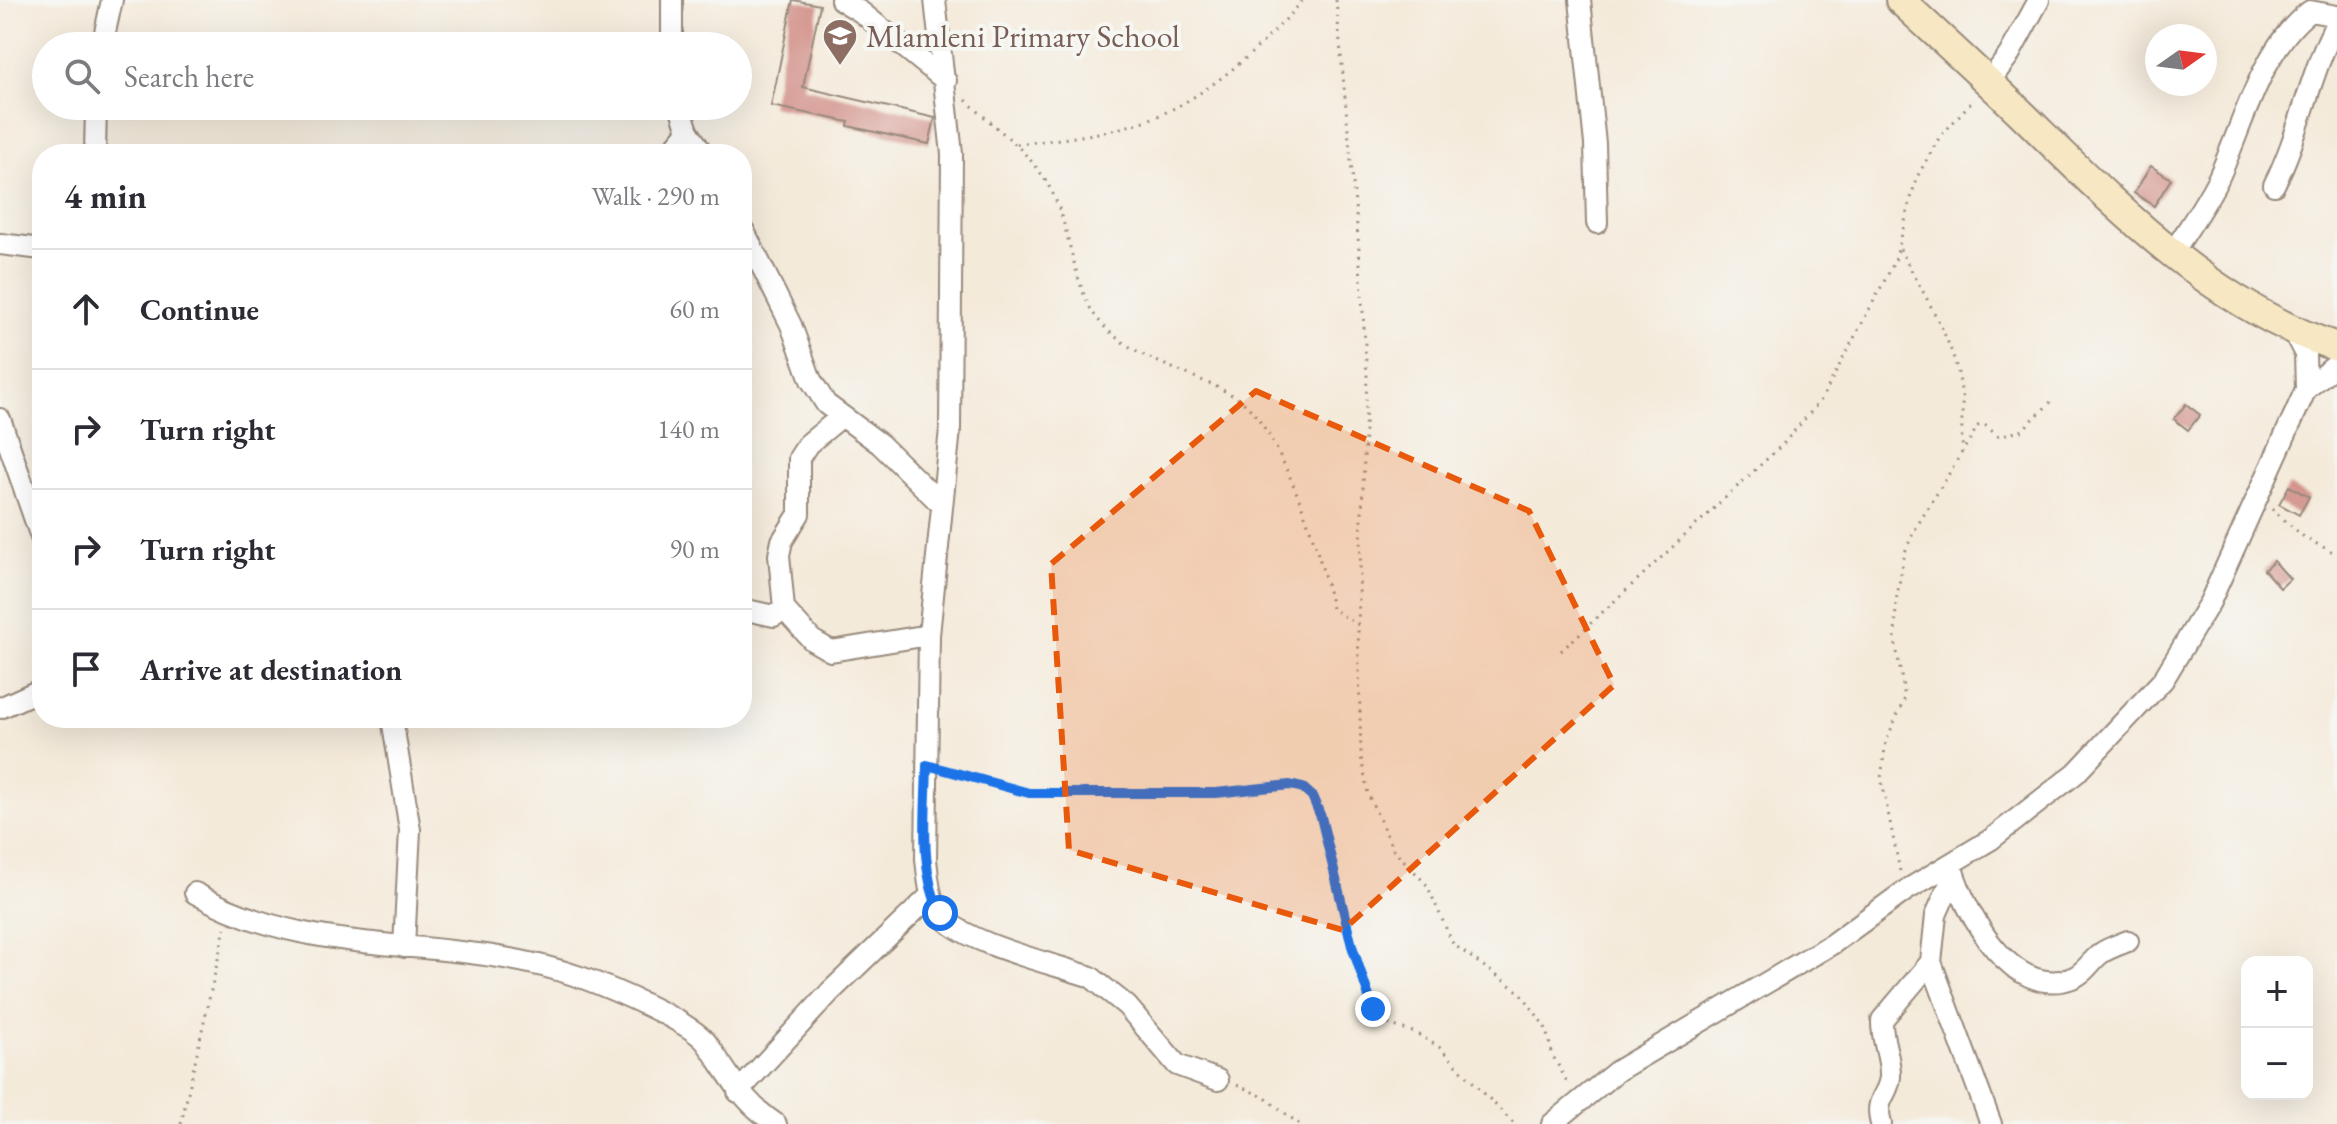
<!DOCTYPE html>
<meta charset="utf-8">
<style>
:root{--surface:#fff;--page:#f2f2f3;--text:#2b2b33;--muted:#7c7c81;--line:#e1e1e2}
body{margin:0;font-family:"EB Garamond",serif;background:var(--page);color:var(--text)}
.controls{position:absolute;right:24px;bottom:24px;display:grid;overflow:hidden;border-radius:16px;box-shadow:0 8px 32px #0002}
.controls button{width:72px;height:72px;display:grid;place-items:center;padding:0;border:0;border-bottom:2px solid var(--line);background:var(--surface);color:var(--text);font:40px sans-serif}
.compass{position:absolute;left:2145px;top:24px;width:72px;height:72px;border-radius:50%;background:var(--surface);box-shadow:0 8px 32px #0002;rotate:76deg}
.stop{position:absolute;width:24px;height:24px;margin:-18px;border:6px solid #1a73e8;border-radius:50%;background:#fff}
.stop.end{background:#1a73e8;border-color:#fff;box-shadow:0 2px 8px #0008}
.list{margin:0;padding:0;list-style:none}
h2{display:flex;justify-content:space-between;align-items:center;height:104px;margin:0;padding:0 32px;font-size:34px}
h2 small{font-size:26px;font-weight:400;color:var(--muted)}
.list li{display:grid;grid-template-columns:52px 1fr auto;gap:24px;align-items:center;box-sizing:border-box;height:120px;padding:0 32px;border-top:2px solid var(--line)}
.list b{display:block;font-size:30px;white-space:nowrap}
.list em{font-size:26px;font-style:normal;color:var(--muted)}
.icon{flex:none;width:44px;height:44px;fill:none;stroke:currentColor;stroke-width:2;stroke-linecap:round;stroke-linejoin:round}
.map{position:relative;flex:none;width:2337px;height:1124px;overflow:hidden}
.search{position:absolute;background:var(--surface);box-shadow:0 8px 32px #0002;left:32px;top:32px;width:720px;height:88px;display:flex;align-items:center;gap:20px;box-sizing:border-box;padding:0 28px;border-radius:44px;color:var(--muted);font-size:30px}
.panel{position:absolute;background:var(--surface);box-shadow:0 8px 32px #0002;left:32px;top:144px;width:720px;height:584px;border-radius:32px}
.map>svg:first-child{display:block}
.building{fill:#d3938b}
.lines{fill:none;stroke-linecap:round;stroke-linejoin:round}
.minor-casing{stroke:#988a7c;stroke-width:24}
.secondary-casing{stroke:#988a7c;stroke-width:32}
.path{stroke:#988a7c;stroke-width:3;stroke-dasharray:2 6;stroke-linecap:butt}
.minor{stroke:#fff;stroke-width:20}
.secondary{stroke:#f7e8c3;stroke-width:28}
.route{stroke:#1a73e8;stroke-width:10}
.marked{fill:#e8590c;fill-opacity:0.2;stroke:#e8590c;stroke-width:6;stroke-dasharray:16 10;stroke-linejoin:round}
.labels{text-anchor:middle;stroke-width:8;stroke-linejoin:round;paint-order:stroke}
.education-label{font-size:32px;fill:#785e54;stroke:#f6f6f2;text-anchor:start}
</style>
<div class="map">
<svg width="2337" height="1124" viewBox="0 0 2337 1124">
<rect width="100%" height="100%" fill="#f6f6f2"/>
<filter id="ink" filterUnits="userSpaceOnUse"><feTurbulence type="fractalNoise" baseFrequency=".0125" numOctaves="2"/><feDisplacementMap in="SourceGraphic" scale="16" xChannelSelector="R" yChannelSelector="G"/><feConvolveMatrix kernelMatrix="1 2 1 2 8 2 1 2 1" color-interpolation-filters="sRGB"/></filter>
<filter id="wash" filterUnits="userSpaceOnUse"><feTurbulence type="fractalNoise" baseFrequency=".006" numOctaves="4" result="noise"/><feDisplacementMap in="SourceGraphic" scale="32" xChannelSelector="R" yChannelSelector="G"/><feGaussianBlur stdDeviation="1.8" result="paint"/><feColorMatrix in="noise" values="0 0 0 0 0 0 0 0 0 0 0 0 0 0 0 0 0 1.4 0 .05"/><feComposite in="paint" operator="in"/></filter>
<g filter="url(#wash)">
<rect width="100%" height="100%" fill="#f4eada"/>
<g id="blocks">
<path class="building" d="M 793,0 L 820,5 L 803,87 L 935,118 L 929,144 L 848,126 L 849,122 L 771,106 Z
M 2151,166 L 2171,179 L 2154,206 L 2134,193 Z
M 2186,404 L 2200,415 L 2188,430 L 2174,419 Z
M 2289,486 L 2309,497 L 2299,515 L 2279,504 Z
M 2274,561 L 2290,579 L 2280,588 L 2264,570 Z"/>
</g>
</g>
<g filter="url(#ink)">
<use href="#blocks" fill-opacity="0" stroke="#988a7c" stroke-width="2"/>
<g class="lines">
<defs>
<path id="minor" d="M 672,0 L 672,46
M 841,0 L 861,12 L 946,81
M 935,0 L 952,154 L 950,429 L 929,635 L 926,859 C 928,877 929,898 939,913 C 961,943 1055,964 1091,977 L 1127,1006 L 1177,1065 L 1218,1080
M 1580,0 L 1595,144 L 1597,223
M 102,46 L 112,0
M 1989,82 L 2009,55 L 2039,0
M 680,106 L 688,131 L 703,154
M 95,154 L 96,106
M 669,154 L 688,131
M 2274,185 C 2301,132 2309,74 2337,22
M 742,227 L 791,325 L 811,380 L 826,404 L 880,444 L 942,505
M 0,244 L 42,249
M 2172,254 C 2187,230 2205,205 2218,179 C 2243,126 2261,48 2310,11 L 2337,16
M 2294,333 L 2305,354 L 2306,389
M 0,419 L 42,540
M 742,609 L 774,616 L 784,609 L 779,555 L 782,541 L 799,514 L 799,458 L 808,444 L 841,417
M 784,609 L 812,640 L 831,651 L 929,635
M 0,708 L 42,689
M 392,718 L 410,830 L 404,947
M 1952,868 C 1966,914 2012,1000 2072,978 C 2084,974 2090,962 2100,954 C 2108,948 2118,945 2128,941
M 1954,874 L 1936,915 L 1931,962 L 1991,1124
M 195,893 C 318,964 453,931 583,978 C 610,988 689,1021 706,1042 C 730,1075 740,1100 776,1124
M 738,1092 L 830,992 L 931,895
M 1552,1124 L 1617,1071 L 1832,944 L 1905,891 L 1990,840 L 2076,773 L 2163,680 L 2210,602 L 2306,389 L 2337,364
M 1881,1124 C 1874,1098 1888,1097 1890,1077 C 1891,1057 1881,1040 1882,1020 L 1931,962"/>
<path id="secondary" d="M 1900,0 C 1942,39 1984,77 2025,117 C 2117,207 2212,306 2337,347"/>
</defs>
<use href="#minor" class="minor-casing"/>
<use href="#secondary" class="secondary-casing"/>
<path class="path" d="M 1336,0 L 1359,248 L 1367,376 L 1358,625 L 1361,757 L 1368,794 L 1393,849 L 1427,885 L 1453,944 L 1522,994 L 1545,1027 L 1553,1056 L 1569,1085
M 966,100 C 997,130 1032,152 1052,192 C 1070,227 1074,288 1096,317 C 1131,362 1192,370 1237,398 C 1280,424 1323,559 1332,609 L 1358,625
M 1017,144 C 1063,139 1112,134 1155,117 C 1208,96 1267,43 1303,0
M 1900,249 C 1922,293 1955,340 1961,390 C 1964,410 1960,431 1963,452
M 2272,509 L 2305,538 L 2337,554
M 1561,651 L 1783,444 L 1821,400 L 1895,261 L 1916,179 L 1939,138 L 1973,100
M 946,771 L 1029,793 L 1072,795 L 1216,793 L 1290,785 L 1303,788 L 1312,796 L 1321,817 L 1352,946 L 1373,1009 L 1388,1024 L 1416,1033 L 1439,1047 L 1514,1124
M 1900,871 L 1881,778 L 1886,741 L 1905,698 L 1895,640 L 1896,601 L 1905,552 L 1914,531 L 1978,426 L 1985,425 L 1998,436 L 2021,431 L 2054,399
M 1237,1085 L 1264,1097 L 1299,1124
M 181,1124 L 225,928"/>
<use href="#minor" class="minor"/>
<use href="#secondary" class="secondary"/>
</g>
</g>
<g class="lines" filter="url(#ink)">
<path class="route" d="M 940,913 C 919,868 926,814 927,765 L 1029,793 L 1216,793 L 1290,785 L 1303,788 L 1312,796 L 1321,817 L 1352,946 L 1373,1009"/>
</g>
<path class="marked" d="M 1256,391 L 1529,511 L 1614,685 L 1343,930 L 1069,850 L 1051,564 Z"/>
<defs>
<symbol id="school-pin" viewBox="-11 -11 22 30"><path d="M0 17L-7.5 6A9.5 9.5 0 1 1 7.5 6Z" fill="#8d6e63" stroke="#f6f6f2"/><path d="M0-5L7-2L0 1L-7-2ZM-4 1L0 2.5L4 1V4Q0 6-4 4Z" fill="#fff"/></symbol>
</defs>
<g fill-rule="evenodd">
<use href="#school-pin" x="820" y="16" width="40" height="54"/>
</g>
<g class="labels">
<g class="education-label">
<text x="866" y="47">Mlamleni Primary School</text>
</g>
</g>
</svg>
<div class="controls">
<button>+</button>
<button>−</button>
</div>
<svg class="compass" viewBox="-18 -18 36 36"><path d="M0-13l5 13h-10z" fill="#e53935"/><path d="M0 13l5-13h-10z" fill="#7c7c81"/></svg>
<div class="stop" style="left:940px;top:913px"></div>
<div class="stop end" style="left:1373px;top:1009px"></div>
<div class="search"><svg class="icon" aria-label="search" viewBox="0 0 24 24"><circle cx="10" cy="10" r="6"/><path d="M15 15l6 6"/></svg>Search here</div>
<section class="panel">
<h2>4 min<small>Walk · 290 m</small></h2>
<ul class="list">
<li><svg class="icon" aria-label="ahead" viewBox="0 0 24 24"><path d="M12 20V5M6 11l6-6 6 6"/></svg><div><b>Continue</b></div><em>60 m</em></li>
<li><svg class="icon" aria-label="right" viewBox="0 0 24 24"><path d="M7 20v-9h11M14 6l5 5-5 5"/></svg><div><b>Turn right</b></div><em>140 m</em></li>
<li><svg class="icon" aria-label="right" viewBox="0 0 24 24"><path d="M7 20v-9h11M14 6l5 5-5 5"/></svg><div><b>Turn right</b></div><em>90 m</em></li>
<li><svg class="icon" aria-label="arrive" viewBox="0 0 24 24"><path d="M6 21V4h12l-3 4 3 4H6"/></svg><div><b>Arrive at destination</b></div></li>
</ul>
</section>
</div>
